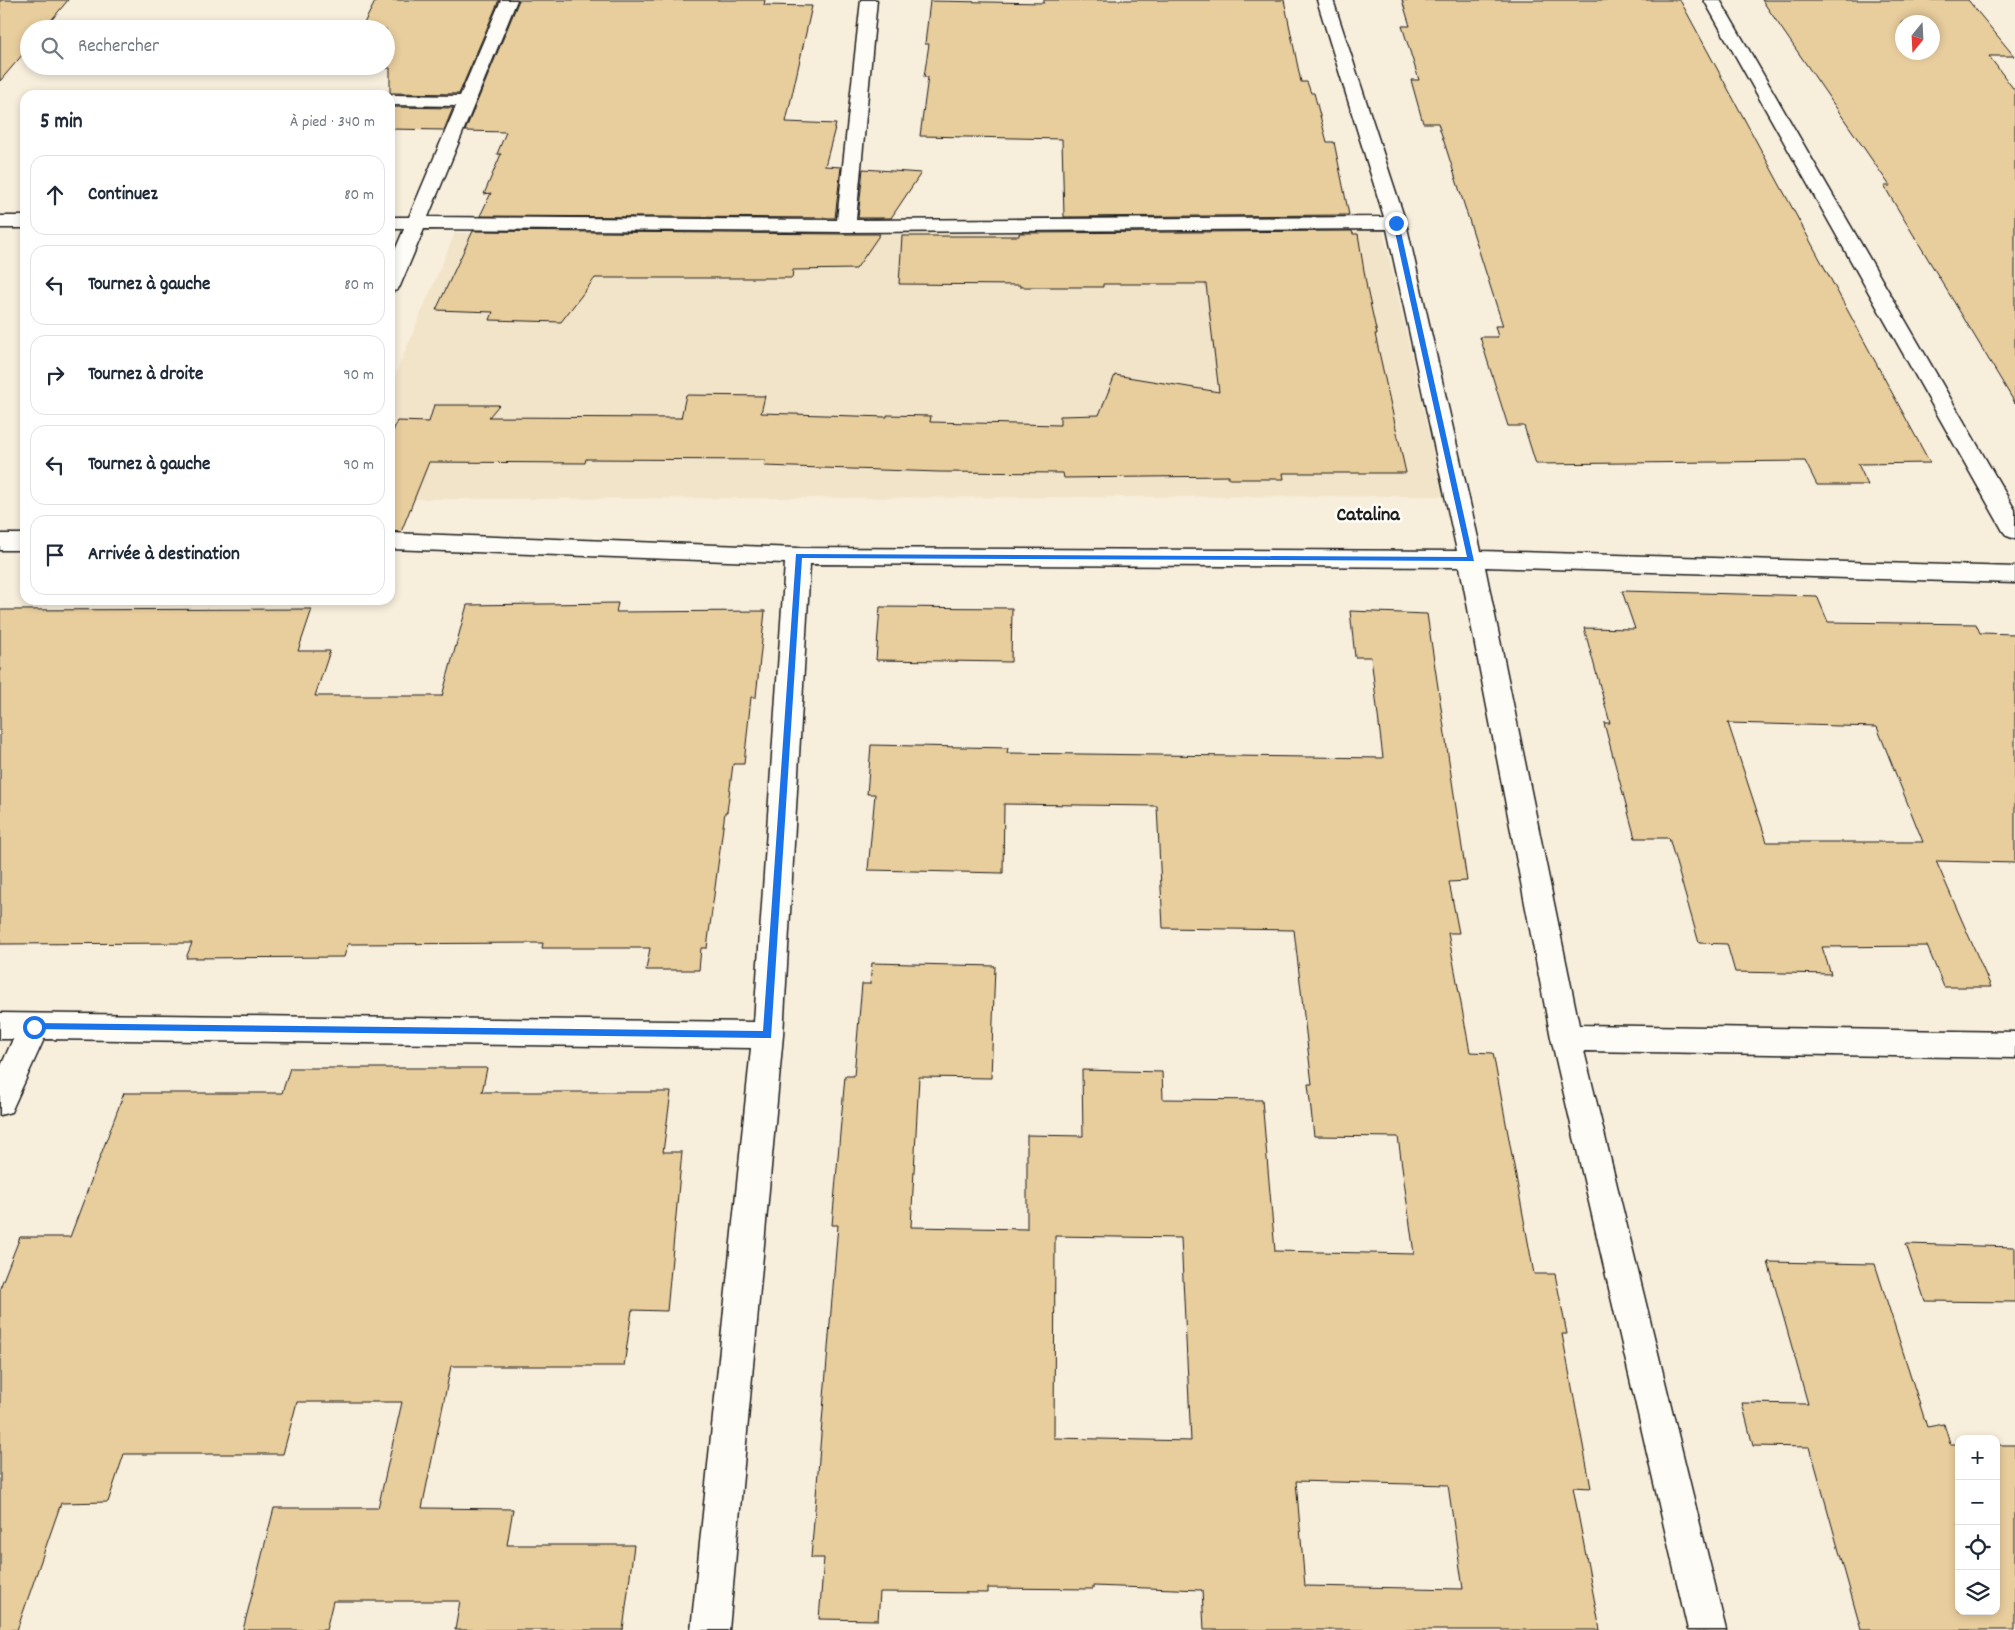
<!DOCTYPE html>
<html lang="fr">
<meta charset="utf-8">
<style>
:root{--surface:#fff;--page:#f6f6f7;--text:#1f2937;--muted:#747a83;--line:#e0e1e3}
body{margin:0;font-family:Dekko,sans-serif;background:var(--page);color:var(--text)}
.controls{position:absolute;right:15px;bottom:15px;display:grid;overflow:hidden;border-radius:10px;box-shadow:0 2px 8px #0003}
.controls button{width:45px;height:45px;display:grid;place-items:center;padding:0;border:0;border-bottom:1px solid var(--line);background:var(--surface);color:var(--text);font:25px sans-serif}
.compass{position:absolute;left:1895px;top:15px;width:45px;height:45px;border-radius:50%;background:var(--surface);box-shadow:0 2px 8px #0003;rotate:198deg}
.stop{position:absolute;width:15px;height:15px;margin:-11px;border:4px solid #1a73e8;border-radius:50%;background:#fff}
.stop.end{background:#1a73e8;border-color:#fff;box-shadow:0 1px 5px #0008}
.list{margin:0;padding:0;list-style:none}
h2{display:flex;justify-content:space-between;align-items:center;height:65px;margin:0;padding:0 20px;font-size:21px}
h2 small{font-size:16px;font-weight:400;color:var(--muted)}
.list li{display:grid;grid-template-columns:32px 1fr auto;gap:15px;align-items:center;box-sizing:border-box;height:80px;margin:0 10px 10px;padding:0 10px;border:1px solid var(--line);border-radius:15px}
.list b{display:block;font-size:19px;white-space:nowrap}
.list em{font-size:16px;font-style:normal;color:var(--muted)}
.icon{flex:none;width:28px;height:28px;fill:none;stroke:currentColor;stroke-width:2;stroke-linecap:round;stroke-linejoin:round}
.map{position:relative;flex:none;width:2015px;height:1630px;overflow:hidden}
.search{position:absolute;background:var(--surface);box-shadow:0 2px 8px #0003;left:20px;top:20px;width:375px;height:55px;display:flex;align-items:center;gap:12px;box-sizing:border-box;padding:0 18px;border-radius:28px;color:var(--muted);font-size:19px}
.panel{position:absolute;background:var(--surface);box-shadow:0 2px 8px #0003;left:20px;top:90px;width:375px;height:515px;border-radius:15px}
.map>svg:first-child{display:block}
.built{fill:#f2e4c9}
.building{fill:#e8cd9d;stroke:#1c1c1c;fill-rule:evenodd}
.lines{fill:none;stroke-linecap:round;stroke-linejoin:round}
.street-casing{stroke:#1c1c1c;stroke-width:3}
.street{fill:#fdfcf7;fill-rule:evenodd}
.route{fill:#1a73e8}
.labels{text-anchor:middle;stroke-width:5;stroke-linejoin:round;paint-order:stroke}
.quarter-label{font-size:20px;font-weight:bold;fill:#1c1c1c;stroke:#fdfcf7}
</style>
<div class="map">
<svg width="2015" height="1630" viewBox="0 0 2015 1630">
<rect width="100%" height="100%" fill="#f7eedc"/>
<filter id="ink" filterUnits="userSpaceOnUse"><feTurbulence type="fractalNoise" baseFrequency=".02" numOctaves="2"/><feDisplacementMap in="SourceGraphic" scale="10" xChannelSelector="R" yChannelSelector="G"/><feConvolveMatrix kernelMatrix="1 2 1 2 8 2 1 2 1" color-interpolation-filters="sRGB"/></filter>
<g filter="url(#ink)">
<path class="built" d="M 1382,226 L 1443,496 L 390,499 L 390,387 L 455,233 Z"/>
<path class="building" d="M 0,0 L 68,0 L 44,29 L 29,29 L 29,47 L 0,81 Z
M 376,0 L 499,0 L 459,94 L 390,93 L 390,68 L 340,68 L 341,66 L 386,66 L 386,29 L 361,29 Z
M 519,0 L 765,0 L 764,5 L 812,6 L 786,122 L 836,124 L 825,166 L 841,167 L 835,218 L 480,216 L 491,193 L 484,194 L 501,154 L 497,154 L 506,132 L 465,131 Z
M 1044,0 L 1284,0 L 1301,82 L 1307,82 L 1311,93 L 1314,93 L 1327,142 L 1334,142 L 1349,215 L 1064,217 L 1062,139 L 920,136 L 928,77 L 924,77 L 929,44 L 925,44 L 930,1 L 1044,3 Z
M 1402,0 L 1680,0 L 1930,463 L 1858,464 L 1868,485 L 1817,485 L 1805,461 L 1536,464 L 1524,426 L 1508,426 L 1480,337 L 1498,337 L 1495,326 L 1503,326 L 1438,123 L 1423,123 L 1411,80 L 1419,80 L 1402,26 L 1410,26 Z
M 1762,0 L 1968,0 L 2014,56 L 1989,56 L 2015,91 L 2015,403 L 1884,186 L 1890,186 ZM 1902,22 L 1932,22 L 1932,52 L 1902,52 Z
M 390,107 L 453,108 L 444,130 L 390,129 Z
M 863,169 L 921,173 L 891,218 L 858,218 Z
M 473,231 L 846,234 L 880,234 L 856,269 L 793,270 L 792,278 L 595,278 L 561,322 L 490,320 L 493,312 L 436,310 Z
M 1352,231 L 1353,234 L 1358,234 L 1367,289 L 1377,334 L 1375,334 L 1406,473 L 1283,473 L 1284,479 L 1229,479 L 1229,476 L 1064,478 L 1063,473 L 939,472 L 764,466 L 765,460 L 586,459 L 585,463 L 429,462 L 401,532 L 390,531 L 390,439 L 397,421 L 429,422 L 434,405 L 499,405 L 489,417 L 681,418 L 686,395 L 765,396 L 761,413 L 887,417 L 887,415 L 931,416 L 930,422 L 1060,425 L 1060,416 L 1099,415 L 1115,375 L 1219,392 L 1206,284 L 1103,284 L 1103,287 L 1020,287 L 1020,285 L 899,284 L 902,236 L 1019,236 L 1019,233 Z
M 1622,591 L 1817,596 L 1828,622 L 1976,624 L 1980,633 L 2015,634 L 2015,863 L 1936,861 L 1991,987 L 1944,987 L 1927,946 L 1822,947 L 1831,974 L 1735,972 L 1727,944 L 1699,943 L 1669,838 L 1635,838 L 1604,723 L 1610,723 L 1584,628 L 1635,629 ZM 1728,723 L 1877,727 L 1923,842 L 1767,842 Z
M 618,603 L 616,612 L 765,611 L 756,697 L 751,697 L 744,764 L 733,764 L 727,812 L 725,812 L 707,948 L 701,948 L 699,970 L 646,970 L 650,948 L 542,948 L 543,943 L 348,944 L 344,957 L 186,958 L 192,943 L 0,944 L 0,610 L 312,609 L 298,651 L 330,651 L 315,696 L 442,696 L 467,605 Z
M 880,607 L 1012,608 L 1011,662 L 876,660 Z
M 1350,611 L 1427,614 L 1467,881 L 1449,882 L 1459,933 L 1448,933 L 1470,1052 L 1493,1053 L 1534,1274 L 1555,1274 L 1567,1334 L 1562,1334 L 1591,1488 L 1573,1487 L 1600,1630 L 1204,1630 L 1202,1590 L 1093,1586 L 1093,1589 L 988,1588 L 988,1593 L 880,1592 L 878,1620 L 819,1619 L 824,1558 L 811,1558 L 838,1225 L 832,1225 L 845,1076 L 854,1076 L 862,984 L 870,984 L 872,963 L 995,966 L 991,1078 L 919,1077 L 911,1227 L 1027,1229 L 1027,1135 L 1083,1136 L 1082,1070 L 1162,1072 L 1163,1099 L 1262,1100 L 1275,1251 L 1414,1254 L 1398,1137 L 1314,1136 L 1308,1084 L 1312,1084 L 1294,930 L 1163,928 L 1157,806 L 1004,804 L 1003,873 L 868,870 L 875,794 L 867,794 L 871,745 L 1008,748 L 1007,753 L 1383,758 L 1371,657 L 1355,657 ZM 1055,1236 L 1181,1238 L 1191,1441 L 1054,1438 ZM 1296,1481 L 1448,1485 L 1463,1589 L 1305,1586 Z
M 290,1068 L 487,1068 L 482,1092 L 671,1092 L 663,1152 L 682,1152 L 667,1311 L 632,1310 L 624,1366 L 451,1366 L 422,1508 L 513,1509 L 507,1545 L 634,1545 L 623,1630 L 455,1630 L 460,1601 L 333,1601 L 326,1630 L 243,1630 L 274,1508 L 378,1508 L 402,1402 L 297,1402 L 283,1454 L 124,1454 L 108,1502 L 61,1503 L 17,1630 L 0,1630 L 0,1288 L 20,1237 L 70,1237 L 124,1093 L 282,1093 Z
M 1906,1244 L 2015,1247 L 2015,1302 L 1925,1301 Z
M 1768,1262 L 1875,1264 L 1927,1427 L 1944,1424 L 1950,1444 L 1959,1444 L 1959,1611 L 1996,1611 L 1996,1445 L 2015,1445 L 2015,1630 L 1861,1630 L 1810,1447 L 1753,1446 L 1742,1403 L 1808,1404 Z"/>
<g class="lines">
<defs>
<path id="street" d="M 501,0 L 517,0 L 428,217 L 837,220 L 861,0 L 877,0 L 856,220 L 1384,217 L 1317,0 L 1333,0 L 1406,223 L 1481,551 L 2015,567 L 2015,583 L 1485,567 L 1579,1025 L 2015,1032 L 2015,1058 L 1584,1051 L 1726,1630 L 1688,1630 L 1551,1038 L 1460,567 L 810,564 L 783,1035 L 729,1630 L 691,1630 L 751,1048 L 44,1039 L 11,1112 L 0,1115 L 0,1068 L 13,1039 L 0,1039 L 0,1013 L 754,1022 L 785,563 L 390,549 L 390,533 L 798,548 L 1457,551 L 1387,229 L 846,232 L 424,229 L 400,286 L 397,290 L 390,292 L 390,262 L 404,229 L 390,229 L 390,217 L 409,217 L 456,106 L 390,105 L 390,95 L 388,95 L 390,95 L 460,96 Z
M 1704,0 L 1720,0 L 2015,510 L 2015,539 L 2007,536 L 2003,531 Z
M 0,216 L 25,216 L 25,228 L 0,228 Z
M 0,534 L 25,534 L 25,550 L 0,550 Z"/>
</defs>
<use href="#street" class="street-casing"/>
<use href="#street" class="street"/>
</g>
</g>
<path class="route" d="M 1396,221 L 1399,223 L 1474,561 L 802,558 L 771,1038 L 31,1029 L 31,1024 L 34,1023 L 763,1031 L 796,554 L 1467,557 L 1393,223 Z"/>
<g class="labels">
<g class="quarter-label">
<text x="1368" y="520">Catalina</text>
</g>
</g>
</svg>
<div class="controls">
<button>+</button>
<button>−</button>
<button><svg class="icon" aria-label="locate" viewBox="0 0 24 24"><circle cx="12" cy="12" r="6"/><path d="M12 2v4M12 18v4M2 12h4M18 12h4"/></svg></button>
<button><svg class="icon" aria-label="layers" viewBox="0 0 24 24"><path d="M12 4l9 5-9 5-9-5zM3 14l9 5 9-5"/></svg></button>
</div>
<svg class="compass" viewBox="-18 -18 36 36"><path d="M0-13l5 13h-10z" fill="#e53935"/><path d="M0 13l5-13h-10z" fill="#747a83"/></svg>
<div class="stop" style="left:34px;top:1027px"></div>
<div class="stop end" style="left:1396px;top:223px"></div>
<div class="search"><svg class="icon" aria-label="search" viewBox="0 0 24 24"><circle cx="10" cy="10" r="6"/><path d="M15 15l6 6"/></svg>Rechercher</div>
<section class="panel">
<h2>5 min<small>À pied · 340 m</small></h2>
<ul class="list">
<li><svg class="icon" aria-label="ahead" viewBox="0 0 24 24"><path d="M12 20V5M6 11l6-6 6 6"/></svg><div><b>Continuez</b></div><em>80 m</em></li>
<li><svg class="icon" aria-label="left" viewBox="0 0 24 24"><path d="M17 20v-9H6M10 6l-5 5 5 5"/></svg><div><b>Tournez à gauche</b></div><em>80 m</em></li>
<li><svg class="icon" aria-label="right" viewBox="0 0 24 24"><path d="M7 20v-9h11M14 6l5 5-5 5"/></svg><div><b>Tournez à droite</b></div><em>90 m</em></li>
<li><svg class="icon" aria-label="left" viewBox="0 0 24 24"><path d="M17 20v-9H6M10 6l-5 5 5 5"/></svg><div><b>Tournez à gauche</b></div><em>90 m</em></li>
<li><svg class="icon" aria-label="arrive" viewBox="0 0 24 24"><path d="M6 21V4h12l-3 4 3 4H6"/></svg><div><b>Arrivée à destination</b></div></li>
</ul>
</section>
</div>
